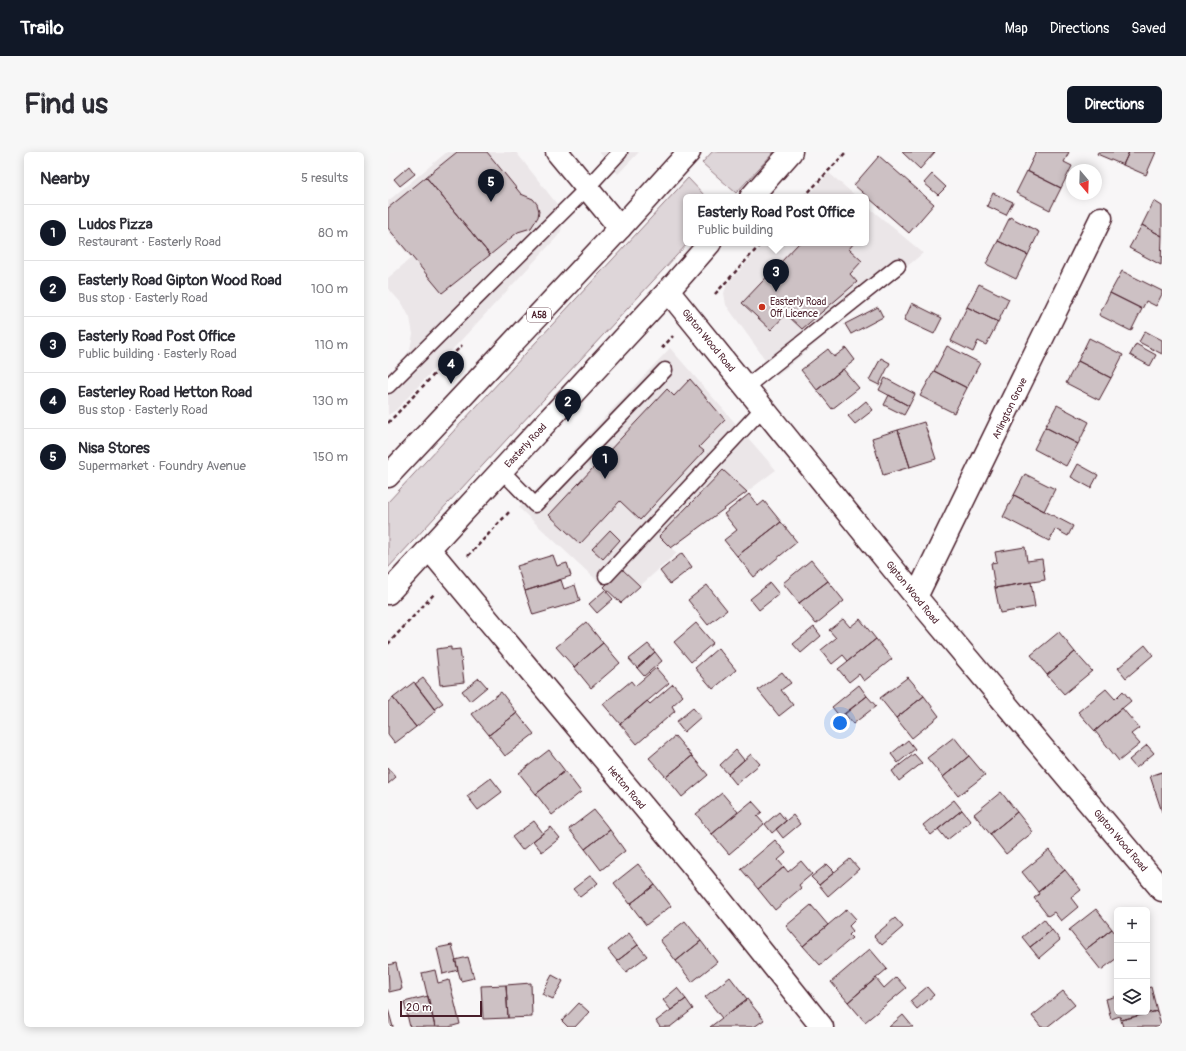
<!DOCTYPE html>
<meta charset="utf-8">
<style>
:root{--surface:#fff;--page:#f7f7f7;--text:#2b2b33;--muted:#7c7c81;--line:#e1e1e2;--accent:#111827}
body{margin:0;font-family:Pangolin,sans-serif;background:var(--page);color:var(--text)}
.controls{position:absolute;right:12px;bottom:12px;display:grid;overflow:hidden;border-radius:6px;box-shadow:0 2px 10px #0003}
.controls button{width:36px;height:36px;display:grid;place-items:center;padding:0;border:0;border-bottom:1px solid var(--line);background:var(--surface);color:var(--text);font:20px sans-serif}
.compass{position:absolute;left:678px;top:12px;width:36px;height:36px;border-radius:50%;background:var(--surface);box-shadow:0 2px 10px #0003;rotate:161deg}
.scale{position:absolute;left:12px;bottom:10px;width:82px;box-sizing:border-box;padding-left:4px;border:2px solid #4a1f2b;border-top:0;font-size:11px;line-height:14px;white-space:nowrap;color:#4a1f2b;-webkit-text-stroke:3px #fff;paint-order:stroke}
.you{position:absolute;left:452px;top:571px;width:14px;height:14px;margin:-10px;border:3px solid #fff;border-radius:50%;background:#1a73e8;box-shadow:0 0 0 6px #1a73e833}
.badge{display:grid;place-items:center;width:26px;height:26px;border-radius:50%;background:var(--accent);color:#fff;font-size:13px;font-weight:700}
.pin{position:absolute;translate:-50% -33px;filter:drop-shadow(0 1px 2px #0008)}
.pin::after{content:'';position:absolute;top:21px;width:14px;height:12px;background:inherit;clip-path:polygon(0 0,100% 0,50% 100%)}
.popup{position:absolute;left:295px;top:42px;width:186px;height:52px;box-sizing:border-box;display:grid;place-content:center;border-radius:6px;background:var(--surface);filter:drop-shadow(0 1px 3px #0005);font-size:13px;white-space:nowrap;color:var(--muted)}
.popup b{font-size:15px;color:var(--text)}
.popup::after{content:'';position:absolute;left:50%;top:100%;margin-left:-8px;border:8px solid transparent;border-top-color:var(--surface)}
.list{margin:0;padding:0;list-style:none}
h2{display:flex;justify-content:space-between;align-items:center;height:52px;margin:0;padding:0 16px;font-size:17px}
h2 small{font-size:13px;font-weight:400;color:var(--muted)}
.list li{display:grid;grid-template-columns:26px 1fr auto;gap:12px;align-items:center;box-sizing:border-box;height:56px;padding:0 16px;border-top:1px solid var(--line)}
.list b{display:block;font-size:15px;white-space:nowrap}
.list p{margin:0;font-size:13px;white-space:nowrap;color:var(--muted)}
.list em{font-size:13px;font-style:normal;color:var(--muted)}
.icon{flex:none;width:22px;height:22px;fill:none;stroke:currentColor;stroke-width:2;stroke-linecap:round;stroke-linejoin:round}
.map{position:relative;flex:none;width:774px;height:875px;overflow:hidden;border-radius:6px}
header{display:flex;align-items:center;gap:24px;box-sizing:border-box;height:56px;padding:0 20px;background:var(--accent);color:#fff}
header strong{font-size:19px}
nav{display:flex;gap:22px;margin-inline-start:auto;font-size:14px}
.intro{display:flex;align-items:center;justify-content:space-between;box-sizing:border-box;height:96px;padding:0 24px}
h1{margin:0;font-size:28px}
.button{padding:10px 18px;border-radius:6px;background:var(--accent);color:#fff;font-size:14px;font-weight:700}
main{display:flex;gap:24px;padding:0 24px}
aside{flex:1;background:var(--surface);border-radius:6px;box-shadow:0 2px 10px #0003}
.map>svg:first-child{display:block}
.built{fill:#ebe6e8}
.green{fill:#ded6d9;stroke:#947a82}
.building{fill:#cdc1c4;stroke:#4a1f2b}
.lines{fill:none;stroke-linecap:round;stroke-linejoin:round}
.lane-casing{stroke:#4a1f2b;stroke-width:17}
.street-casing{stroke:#4a1f2b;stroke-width:25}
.secondary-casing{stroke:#4a1f2b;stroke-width:25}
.primary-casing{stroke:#4a1f2b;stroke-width:25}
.path{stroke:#4a1f2b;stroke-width:2.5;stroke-dasharray:4 3;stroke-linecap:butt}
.lane{stroke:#fff;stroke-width:14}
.street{stroke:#fff;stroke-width:22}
.secondary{stroke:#fff;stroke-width:22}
.primary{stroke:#fff;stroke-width:22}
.poi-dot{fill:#c8321e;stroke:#fff;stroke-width:1.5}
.labels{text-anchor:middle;stroke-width:4;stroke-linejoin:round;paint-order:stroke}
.shield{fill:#fff;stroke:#80626b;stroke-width:1}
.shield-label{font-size:9px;font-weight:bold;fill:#4a1f2b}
.poi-label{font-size:10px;fill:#4a1f2b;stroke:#fff;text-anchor:start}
.street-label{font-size:10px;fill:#4a1f2b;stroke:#fff}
</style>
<header>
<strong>Trailo</strong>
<nav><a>Map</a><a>Directions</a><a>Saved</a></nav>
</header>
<div class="intro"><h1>Find us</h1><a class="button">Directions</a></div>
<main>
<aside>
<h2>Nearby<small>5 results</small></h2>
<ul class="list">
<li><span class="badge">1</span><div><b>Ludos Pizza</b><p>Restaurant · Easterly Road</p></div><em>80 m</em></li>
<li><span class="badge">2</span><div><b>Easterly Road Gipton Wood Road</b><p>Bus stop · Easterly Road</p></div><em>100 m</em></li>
<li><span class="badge">3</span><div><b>Easterly Road Post Office</b><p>Public building · Easterly Road</p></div><em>110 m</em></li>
<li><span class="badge">4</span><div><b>Easterley Road Hetton Road</b><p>Bus stop · Easterly Road</p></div><em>130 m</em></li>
<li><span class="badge">5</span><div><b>Nisa Stores</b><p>Supermarket · Foundry Avenue</p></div><em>150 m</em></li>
</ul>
</aside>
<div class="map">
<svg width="774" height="875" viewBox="0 0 774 875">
<rect width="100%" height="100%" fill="#f8f6f7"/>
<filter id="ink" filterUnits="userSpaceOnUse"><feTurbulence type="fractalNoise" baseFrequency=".025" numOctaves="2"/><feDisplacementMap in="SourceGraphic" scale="8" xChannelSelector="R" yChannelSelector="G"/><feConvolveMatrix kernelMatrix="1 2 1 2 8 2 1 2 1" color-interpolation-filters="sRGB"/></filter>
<g filter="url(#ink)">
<path class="built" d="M 59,0 L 128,0 L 172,56 L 175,71 L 173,79 L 169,85 L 8,258 L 0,263 L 0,224 L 14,210 L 22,197 L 25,182 L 22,166 L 15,153 L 0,136 L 0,126 L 23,106 L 0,79 L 0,49 Z
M 211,0 L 251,0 L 230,22 Z
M 441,21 L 469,45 L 419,45 Z
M 478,53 L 535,101 L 389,224 L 338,153 L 336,141 L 339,132 L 377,91 L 478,91 Z
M 282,196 L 388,318 L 283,396 L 289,401 L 233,451 L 131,356 Z"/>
<path class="green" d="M 324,0 L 386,0 L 348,41 L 314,11 Z
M 300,26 L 318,45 L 298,45 L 298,91 L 300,91 L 0,416 L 0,350 Z"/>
<path class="building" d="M 69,0 L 99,0 L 133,42 L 145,47 L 149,52 L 151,59 L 150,65 L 143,76 L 130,80 L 102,103 L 38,25 Z
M 514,0 L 547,0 L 532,17 Z
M 648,0 L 681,0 L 676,10 L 684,14 L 673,36 L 639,19 Z
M 710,0 L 741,0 L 735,13 L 709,2 Z
M 741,0 L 768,0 L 758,23 L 735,13 Z
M 491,4 L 546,52 L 521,81 L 466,33 Z
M 21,14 L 27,22 L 12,34 L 6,27 Z
M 639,19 L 673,36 L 662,58 L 628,41 Z
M 544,22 L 558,35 L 550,43 L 536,31 Z
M 38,25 L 102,103 L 54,141 L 0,76 L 0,56 Z
M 605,41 L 625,50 L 618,63 L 599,54 Z
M 766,49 L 774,54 L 774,84 L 754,73 Z
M 622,65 L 651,80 L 640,103 L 610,89 Z
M 754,73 L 774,84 L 773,113 L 741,96 Z
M 610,89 L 640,103 L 628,127 L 598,112 Z
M 411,91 L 466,91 L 461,97 L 474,109 L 462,122 L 469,130 L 414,177 L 398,162 L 383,178 L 354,151 Z
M 734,119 L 774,139 L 774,142 L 768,154 L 758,149 L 754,157 L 722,141 Z
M 591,132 L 621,147 L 610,170 L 579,155 Z
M 722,141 L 754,157 L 743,179 L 711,163 Z
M 524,151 L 554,166 L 546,182 L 516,168 Z
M 490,155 L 495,165 L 463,182 L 457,172 Z
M 579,155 L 610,170 L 598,193 L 590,189 L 585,200 L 563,189 Z
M 757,179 L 774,188 L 774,202 L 751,190 Z
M 701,186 L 735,203 L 723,226 L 690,209 Z
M 748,192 L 768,203 L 762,214 L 742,203 Z
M 559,194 L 592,211 L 579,236 L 546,219 Z
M 458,196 L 467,208 L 429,238 L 413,218 L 440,197 L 446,205 Z
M 493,206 L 502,211 L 491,233 L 481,228 Z
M 690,209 L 723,226 L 711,248 L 678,231 Z
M 455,217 L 471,236 L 444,257 L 429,238 Z
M 546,219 L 579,236 L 566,261 L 532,244 Z
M 497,226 L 527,242 L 521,254 L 491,238 Z
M 302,227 L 337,268 L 311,295 L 316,299 L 252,368 L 232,349 L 192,392 L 161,363 L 279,237 L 286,244 Z
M 501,243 L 521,254 L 516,263 L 496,253 Z
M 478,249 L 485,258 L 467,272 L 460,264 Z
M 669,253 L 701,270 L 690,292 L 657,275 Z
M 536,270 L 548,307 L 522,315 L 510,278 Z
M 657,275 L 690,292 L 678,314 L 646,297 Z
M 510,278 L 522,315 L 495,323 L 484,286 Z
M 690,312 L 710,323 L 703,336 L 683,325 Z
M 335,318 L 359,340 L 283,396 L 271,384 Z
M 637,322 L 667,337 L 656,359 L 626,343 Z
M 361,342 L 370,354 L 376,349 L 393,370 L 349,404 L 336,388 L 349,378 L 336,362 Z
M 626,343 L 685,374 L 680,384 L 667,377 L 661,389 L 615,365 Z
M 393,370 L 409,390 L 366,425 L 349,404 Z
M 222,378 L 232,388 L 215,407 L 204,397 Z
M 637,395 L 639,409 L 654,407 L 657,428 L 607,436 L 603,411 L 609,410 L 607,400 Z
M 294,401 L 304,415 L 282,432 L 272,419 Z
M 165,403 L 169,414 L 179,411 L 183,424 L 137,439 L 129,414 Z
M 423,408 L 440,429 L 411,451 L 395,431 Z
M 234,417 L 252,434 L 233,451 L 216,435 Z
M 173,428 L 176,437 L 187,433 L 192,449 L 145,463 L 137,439 Z
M 440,429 L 456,449 L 428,472 L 411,451 Z
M 643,430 L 647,455 L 612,461 L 607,436 Z
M 382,431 L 391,442 L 371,458 L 362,447 Z
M 319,433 L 339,458 L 320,473 L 300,448 Z
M 217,438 L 225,447 L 209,461 L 201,452 Z
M 455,467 L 462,475 L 472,467 L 488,487 L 460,509 L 455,503 L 444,512 L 433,498 L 448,486 L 441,478 Z
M 198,470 L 215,491 L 186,515 L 168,495 Z
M 308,471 L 325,491 L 303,510 L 286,490 Z
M 426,475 L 433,484 L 413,501 L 405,492 Z
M 671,480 L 687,500 L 659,523 L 643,503 Z
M 488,487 L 504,507 L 476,529 L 471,522 L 461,530 L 450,517 Z
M 215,491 L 232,511 L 203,536 L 186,515 Z
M 260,492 L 267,500 L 249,516 L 241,507 Z
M 757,493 L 765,503 L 738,526 L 730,516 Z
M 63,495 L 63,498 L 72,497 L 76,530 L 52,533 L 48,497 Z
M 330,496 L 348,518 L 325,537 L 307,516 Z
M 267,500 L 274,509 L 256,524 L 249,516 Z
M 687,500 L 704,519 L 676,542 L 659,523 Z
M 268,516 L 281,531 L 232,572 L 215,552 L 243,529 L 247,534 Z
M 394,520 L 403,531 L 393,538 L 405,553 L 391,564 L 370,538 Z
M 520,525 L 536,544 L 508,566 L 492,546 Z
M 35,526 L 55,551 L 46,557 L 27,532 Z
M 91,526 L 99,535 L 82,549 L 74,539 Z
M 26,530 L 48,559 L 28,575 L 5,546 Z
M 285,532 L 295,544 L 284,554 L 287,559 L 249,592 L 232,572 L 259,549 L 262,552 Z
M 471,533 L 479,544 L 452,565 L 444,555 Z
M 718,537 L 727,547 L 735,539 L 743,549 L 707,579 L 690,560 Z
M 113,540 L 129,561 L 101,583 L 84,562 Z
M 479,544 L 488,554 L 465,572 L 457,562 Z
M 536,544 L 551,564 L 524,586 L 508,566 Z
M 5,546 L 28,575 L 7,591 L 0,582 L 0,550 Z
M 305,556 L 313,565 L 296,580 L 288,570 Z
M 734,556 L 751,576 L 743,582 L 752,592 L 731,609 L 707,579 Z
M 129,561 L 146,582 L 117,604 L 101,583 Z
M 287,584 L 304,604 L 278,625 L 261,606 Z
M 566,585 L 581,604 L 555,625 L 539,606 Z
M 520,588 L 527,597 L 510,611 L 503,602 Z
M 759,593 L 766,601 L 748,616 L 741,608 Z
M 161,598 L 177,619 L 148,642 L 131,621 Z
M 348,598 L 356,608 L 340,622 L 332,613 Z
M 363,602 L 372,612 L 348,632 L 340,622 Z
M 526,602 L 534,611 L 511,629 L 504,619 Z
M 304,604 L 320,623 L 294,645 L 278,625 Z
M 581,604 L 597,623 L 570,644 L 555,625 Z
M 0,616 L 8,625 L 0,632 Z
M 177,619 L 193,640 L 164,663 L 148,642 Z
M 774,620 L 774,660 L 762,624 Z
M 103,626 L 114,640 L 90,658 L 79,644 Z
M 613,640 L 629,660 L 602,682 L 586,662 Z
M 334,641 L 350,660 L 324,682 L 308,662 Z
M 566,648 L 574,658 L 543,683 L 535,673 Z
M 364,649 L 374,660 L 369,664 L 376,672 L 341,702 L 324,682 Z
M 206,658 L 222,678 L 197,697 L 181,677 Z
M 574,658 L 583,669 L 559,688 L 550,677 Z
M 391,660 L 398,669 L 384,681 L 377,672 Z
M 629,660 L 645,680 L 618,702 L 602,682 Z
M 405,663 L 412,672 L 395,686 L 388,677 Z
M 146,669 L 155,681 L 134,698 L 124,685 Z
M 163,675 L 172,686 L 154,700 L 145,689 Z
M 222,678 L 237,699 L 213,718 L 197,697 Z
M 387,688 L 398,701 L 390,708 L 396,715 L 370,737 L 353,717 Z
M 661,698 L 677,718 L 650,740 L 634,720 Z
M 462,707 L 471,717 L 440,744 L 431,733 Z
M 413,709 L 424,722 L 411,733 L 413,736 L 387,758 L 370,737 L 396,715 L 400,720 Z
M 250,712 L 267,733 L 242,752 L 226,731 Z
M 439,712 L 447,720 L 431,733 L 423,725 Z
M 677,718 L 693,738 L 683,746 L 690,755 L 673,769 L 666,760 L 660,764 L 646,746 L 651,742 L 650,740 Z
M 203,723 L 210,731 L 192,745 L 185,737 Z
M 267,733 L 283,754 L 258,773 L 242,752 Z
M 423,753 L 440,773 L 415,794 L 398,774 Z
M 459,757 L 468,767 L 461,774 L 465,779 L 461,783 L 464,786 L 432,813 L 415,794 Z
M 708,757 L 724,777 L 697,798 L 681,778 Z
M 507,766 L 515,775 L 494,793 L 486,784 Z
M 656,767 L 664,778 L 642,795 L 634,785 Z
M 297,769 L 313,789 L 288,809 L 272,788 Z
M 724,777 L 729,784 L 729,806 L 713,818 L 697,798 Z
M 664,778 L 672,788 L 651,806 L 642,795 Z
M 241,781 L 250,793 L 229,809 L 220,798 Z
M 313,789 L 329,810 L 304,830 L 288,809 Z
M 64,793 L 70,818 L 55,822 L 49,796 Z
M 250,793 L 259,804 L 238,820 L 229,809 Z
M 482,797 L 499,817 L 460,850 L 443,830 Z
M 80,805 L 86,826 L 73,829 L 67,808 Z
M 8,811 L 14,837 L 1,840 L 0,813 Z
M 47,818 L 50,831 L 61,828 L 72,872 L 61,875 L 47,875 L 34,821 Z
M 164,823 L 175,829 L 165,847 L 154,842 Z
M 342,825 L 359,847 L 334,866 L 317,845 Z
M 508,825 L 518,836 L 477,870 L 460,850 L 488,826 L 496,836 Z
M 143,831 L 144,865 L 120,866 L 118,833 Z
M 118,833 L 120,866 L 95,867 L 93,834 Z
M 539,835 L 546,843 L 529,857 L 522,849 Z
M 763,835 L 769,859 L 733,868 L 732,864 L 723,867 L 718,847 L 729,844 L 729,860 L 759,860 L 759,836 Z
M 289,836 L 298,847 L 283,858 L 275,848 Z
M 675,839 L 687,853 L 659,875 L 653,875 L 644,864 Z
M 40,844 L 47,875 L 22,875 L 16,850 Z
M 298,847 L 305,857 L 282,875 L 272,875 L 268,869 Z
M 359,847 L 376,868 L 366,875 L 322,875 Z
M 191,851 L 201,860 L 187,875 L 180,875 L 174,869 Z
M 0,857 L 5,875 L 0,875 Z
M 769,859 L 774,875 L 735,875 L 733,868 Z
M 515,863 L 525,875 L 501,875 Z"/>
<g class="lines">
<defs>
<path id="lane" d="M 0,234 L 198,37 L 232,0
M 358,235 L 510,114
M 114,319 L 147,353 L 277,218
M 218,424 L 375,256"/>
<path id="street" d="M 280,139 L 528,445 L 774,738
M 41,397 L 315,726 L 434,875
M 528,445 L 713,66"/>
<path id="secondary" d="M 169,0 L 232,76"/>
<path id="primary" d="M 363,45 L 403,0
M 0,324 L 232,76 L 301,0
M 0,441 L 280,139 L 322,91"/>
</defs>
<use href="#lane" class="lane-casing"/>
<use href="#street" class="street-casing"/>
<use href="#secondary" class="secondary-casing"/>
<use href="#primary" class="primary-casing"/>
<path class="path" d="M 416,45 L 458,0
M 327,142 L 374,91
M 274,196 L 285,184
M 0,271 L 74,193
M 80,404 L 123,358
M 0,492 L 47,441"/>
<use href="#lane" class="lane"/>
<use href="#street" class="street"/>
<use href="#secondary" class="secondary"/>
<use href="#primary" class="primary"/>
</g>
</g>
<circle class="poi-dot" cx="374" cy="155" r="4"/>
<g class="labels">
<rect class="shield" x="139" y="156" width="24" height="14" rx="3"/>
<g class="shield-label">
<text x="151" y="166">A58</text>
</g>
<g class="poi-label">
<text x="382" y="153">Easterly Road<tspan x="382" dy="12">Off Licence</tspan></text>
</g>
<g class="street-label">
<text transform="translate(321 188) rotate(51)" y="4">Gipton Wood Road</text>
<text transform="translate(621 256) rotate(-64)" y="4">Arlington Grove</text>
<text transform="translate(137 293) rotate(-47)" y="4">Easterly Road</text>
<text transform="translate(525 440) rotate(51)" y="4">Gipton Wood Road</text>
<text transform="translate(239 635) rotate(50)" y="4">Hetton Road</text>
<text transform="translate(733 688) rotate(50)" y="4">Gipton Wood Road</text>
</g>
</g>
</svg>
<div class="controls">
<button>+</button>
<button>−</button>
<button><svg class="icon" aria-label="layers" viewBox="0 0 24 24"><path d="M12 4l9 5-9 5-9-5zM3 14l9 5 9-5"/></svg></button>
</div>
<svg class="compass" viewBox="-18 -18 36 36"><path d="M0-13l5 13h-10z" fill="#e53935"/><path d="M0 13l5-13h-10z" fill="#7c7c81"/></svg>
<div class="scale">20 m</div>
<div class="you"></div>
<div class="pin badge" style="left:217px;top:327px">1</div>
<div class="pin badge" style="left:180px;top:270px">2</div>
<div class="pin badge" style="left:388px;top:140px">3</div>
<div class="popup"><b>Easterly Road Post Office</b>Public building</div>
<div class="pin badge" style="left:63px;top:232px">4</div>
<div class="pin badge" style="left:103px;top:50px">5</div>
</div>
</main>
